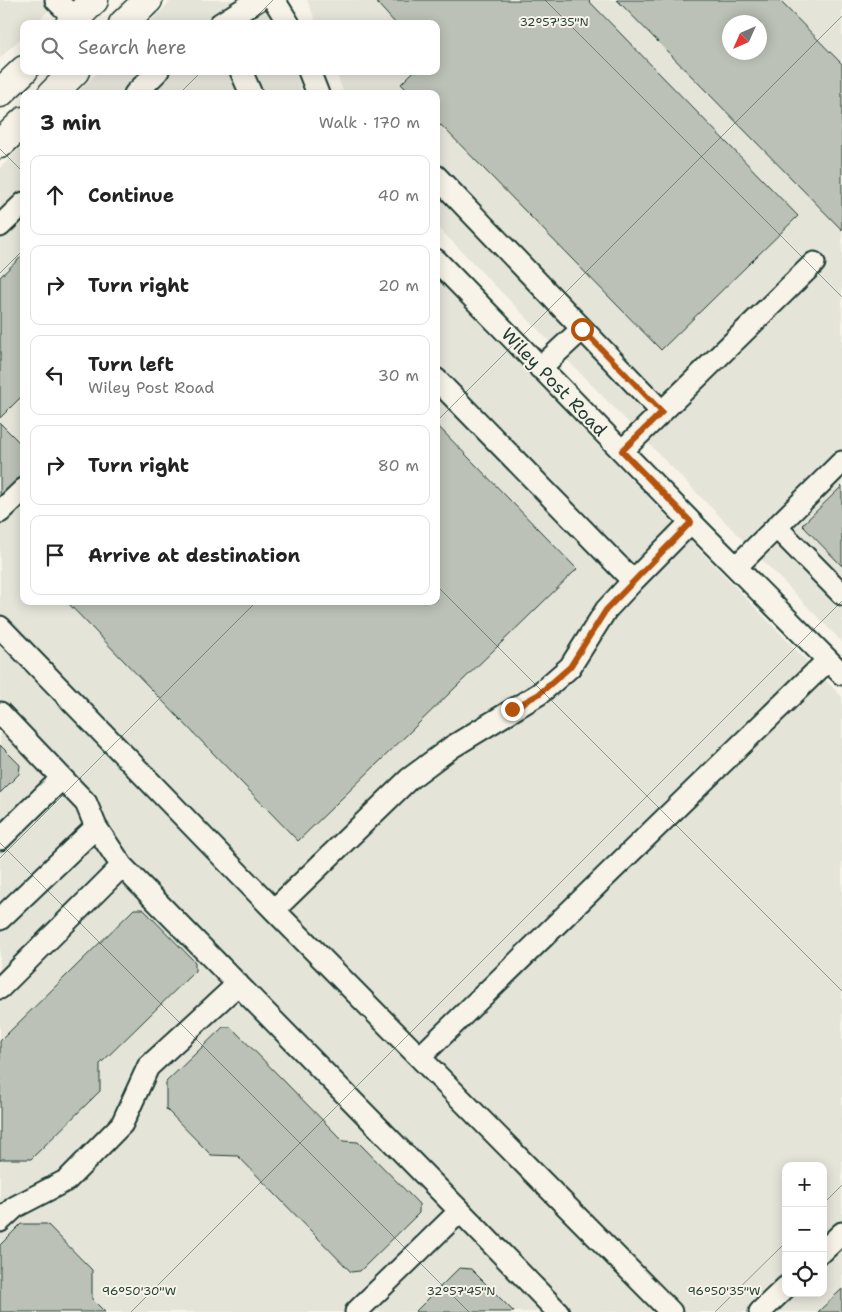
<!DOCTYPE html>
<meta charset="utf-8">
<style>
:root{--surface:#fff;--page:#f6f6f6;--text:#222;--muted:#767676;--line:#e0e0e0}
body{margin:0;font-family:"Shantell Sans",sans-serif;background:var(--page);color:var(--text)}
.controls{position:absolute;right:15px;bottom:15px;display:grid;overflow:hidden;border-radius:10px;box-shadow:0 2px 12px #0003}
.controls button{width:45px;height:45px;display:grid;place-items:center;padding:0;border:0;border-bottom:1px solid var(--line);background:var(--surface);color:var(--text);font:25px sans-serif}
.compass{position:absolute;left:722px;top:15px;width:45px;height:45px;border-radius:50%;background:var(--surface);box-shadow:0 2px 12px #0003;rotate:225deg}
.stop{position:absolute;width:15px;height:15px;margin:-11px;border:4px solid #b45309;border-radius:50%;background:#fff}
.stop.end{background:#b45309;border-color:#fff;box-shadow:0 1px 5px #0008}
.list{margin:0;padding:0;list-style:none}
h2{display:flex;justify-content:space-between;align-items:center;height:65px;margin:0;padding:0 20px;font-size:21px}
h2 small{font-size:16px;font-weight:400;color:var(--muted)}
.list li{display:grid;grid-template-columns:32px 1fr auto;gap:15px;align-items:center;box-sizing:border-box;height:80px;margin:0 10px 10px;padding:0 10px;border:1px solid var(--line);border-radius:10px}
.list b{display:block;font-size:19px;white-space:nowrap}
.list p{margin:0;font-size:16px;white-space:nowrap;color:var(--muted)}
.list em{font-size:16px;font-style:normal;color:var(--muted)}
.icon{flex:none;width:28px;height:28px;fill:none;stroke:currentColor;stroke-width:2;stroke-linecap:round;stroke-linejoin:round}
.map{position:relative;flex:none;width:842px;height:1312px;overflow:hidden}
.search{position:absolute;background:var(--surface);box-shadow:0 2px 12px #0003;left:20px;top:20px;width:420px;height:55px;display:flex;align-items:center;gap:12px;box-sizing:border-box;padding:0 18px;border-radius:10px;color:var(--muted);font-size:19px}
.panel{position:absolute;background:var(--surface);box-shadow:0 2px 12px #0003;left:20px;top:90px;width:420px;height:515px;border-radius:10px}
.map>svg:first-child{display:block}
.built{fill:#e5e4d9;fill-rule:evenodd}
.building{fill:#bbc1b6;stroke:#1f3d34;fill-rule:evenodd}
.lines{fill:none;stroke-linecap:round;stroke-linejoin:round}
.minor-casing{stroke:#1f3d34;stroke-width:25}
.major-casing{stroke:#1f3d34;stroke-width:31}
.minor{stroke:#f7f3e8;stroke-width:21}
.major{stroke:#f7f3e8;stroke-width:28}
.route{stroke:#b45309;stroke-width:6}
.ticks{fill:none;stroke:#1f3d34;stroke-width:1;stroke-opacity:0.45}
.labels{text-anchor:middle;stroke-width:4;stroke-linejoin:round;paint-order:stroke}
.street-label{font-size:18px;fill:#1f3d34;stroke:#f7f3e8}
.ticks-label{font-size:12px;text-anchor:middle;fill:#1f3d34;stroke:#f7f3e8;stroke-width:4;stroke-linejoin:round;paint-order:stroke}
</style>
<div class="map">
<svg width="842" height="1312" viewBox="0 0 842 1312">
<rect width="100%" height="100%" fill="#f7f3e8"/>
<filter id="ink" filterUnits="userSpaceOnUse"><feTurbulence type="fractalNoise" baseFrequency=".02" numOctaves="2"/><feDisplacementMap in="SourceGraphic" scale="10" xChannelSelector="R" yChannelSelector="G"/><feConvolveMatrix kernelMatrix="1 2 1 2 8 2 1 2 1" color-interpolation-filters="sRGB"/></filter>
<g filter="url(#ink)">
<path class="built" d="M 0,0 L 59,0 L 35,24 L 24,24 L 24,35 L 0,58 Z
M 172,0 L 260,0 L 275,24 L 148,24 Z
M 307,0 L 842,0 L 842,642 L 436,225 L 436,94 L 344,94 L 336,71 L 436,71 L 436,24 L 317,24 ZM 730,22 L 760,22 L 760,52 L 730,52 Z
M 99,71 L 295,71 L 302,94 L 76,94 Z
M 24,145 L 24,601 L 436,601 L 436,278 L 842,697 L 842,1312 L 0,1312 L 0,168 ZM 786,1166 L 823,1166 L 823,1293 L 786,1293 Z"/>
<path class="building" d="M 380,0 L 588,0 L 798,216 L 661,350 L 441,125 L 436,129 L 436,94 L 411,94 L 401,84 L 414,71 L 436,71 L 436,24 L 396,24 L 377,3 Z
M 617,0 L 779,0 L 842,64 L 842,230 ZM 730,22 L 760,22 L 760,52 L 730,52 Z
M 24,254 L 24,394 L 0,418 L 0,277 Z
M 0,423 L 24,447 L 24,478 L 0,501 Z
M 436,424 L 577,569 L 298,841 L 66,601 L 436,601 Z
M 842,486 L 842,566 L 802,525 Z
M 0,745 L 20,765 L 19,774 L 0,793 Z
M 134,909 L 143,909 L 195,962 L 195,971 L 100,1064 L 100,1091 L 31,1159 L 2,1159 L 0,1161 L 0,1041 Z
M 223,1027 L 231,1027 L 343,1141 L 358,1142 L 419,1204 L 419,1213 L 360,1271 L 351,1272 L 238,1156 L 211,1155 L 166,1109 L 166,1082 Z
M 21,1224 L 47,1224 L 92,1270 L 92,1299 L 105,1312 L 0,1312 L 0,1245 Z
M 459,1268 L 471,1269 L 514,1312 L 415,1312 Z
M 842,1289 L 842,1312 L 818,1312 Z"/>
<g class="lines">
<defs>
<path id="minor" d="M 56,0 L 75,19
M 274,0 L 289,24
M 220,24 L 258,0
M 241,71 L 251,94
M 309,71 L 318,94
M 135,94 L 158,71
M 436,176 L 662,412
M 0,226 L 24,203
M 436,260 L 691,522 L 842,674
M 540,368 L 582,329
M 436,379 L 633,581 L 691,522
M 622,451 L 814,263
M 0,512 L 24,489
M 776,527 L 842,594
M 736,567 L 842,462
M 0,627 L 274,910 L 671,1312
M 0,713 L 62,778 L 0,839
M 62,778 L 86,803 L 96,827
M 122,866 L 460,1211
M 274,910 L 409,779 L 452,747 L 539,694 L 570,667 L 606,610 L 633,581
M 0,919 L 96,827 L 122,866 L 0,988
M 420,1057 L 828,660
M 0,1221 L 15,1207 L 67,1180 L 122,1124 L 148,1067 L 238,984
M 823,1251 L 842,1233
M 356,1312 L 460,1211 L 558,1312
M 760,1312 L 786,1287"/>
<path id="major" d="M 70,24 L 94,0
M 123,24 L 148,0
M 0,93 L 24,70
M 52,94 L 75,71
M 0,144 L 24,121"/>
</defs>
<use href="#minor" class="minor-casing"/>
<use href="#major" class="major-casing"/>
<use href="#minor" class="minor"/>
<use href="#major" class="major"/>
</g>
</g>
<g class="lines" filter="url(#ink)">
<path class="route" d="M 512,709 L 539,694 L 570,667 L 606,610 L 691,522 L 622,451 L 662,412 L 582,329"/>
</g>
<path class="ticks" d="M 545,0 L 842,297M 249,24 L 273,0M 179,94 L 202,71M 0,149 L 24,173M 0,273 L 24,249M 436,422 L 842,16M 436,585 L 842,991M 0,843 L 469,1312M 0,858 L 257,601M 823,1204 L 842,1185M 131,1312 L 842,601M 715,1312 L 786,1242"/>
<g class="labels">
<g class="street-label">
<text transform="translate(554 382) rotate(46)" y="6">Wiley Post Road</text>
</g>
</g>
<g class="ticks-label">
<text x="554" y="26">32°57'35"N</text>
<text x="139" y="1295">96°50'30"W</text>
<text x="461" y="1295">32°57'45"N</text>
<text x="724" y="1295">96°50'35"W</text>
</g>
</svg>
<div class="controls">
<button>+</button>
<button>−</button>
<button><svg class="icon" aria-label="locate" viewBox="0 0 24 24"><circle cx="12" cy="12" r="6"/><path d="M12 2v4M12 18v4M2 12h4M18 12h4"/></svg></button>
</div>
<svg class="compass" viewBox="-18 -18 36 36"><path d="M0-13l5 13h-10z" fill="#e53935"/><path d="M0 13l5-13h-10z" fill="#767676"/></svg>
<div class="stop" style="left:582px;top:329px"></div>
<div class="stop end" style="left:512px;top:709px"></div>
<div class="search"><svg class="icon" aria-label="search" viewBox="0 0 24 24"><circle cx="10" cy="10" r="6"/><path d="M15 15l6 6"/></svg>Search here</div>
<section class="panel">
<h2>3 min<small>Walk · 170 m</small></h2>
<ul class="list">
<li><svg class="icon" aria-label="ahead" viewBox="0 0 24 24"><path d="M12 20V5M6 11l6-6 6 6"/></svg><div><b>Continue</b></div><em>40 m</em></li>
<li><svg class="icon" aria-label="right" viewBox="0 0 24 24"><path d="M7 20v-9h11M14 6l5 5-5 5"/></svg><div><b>Turn right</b></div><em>20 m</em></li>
<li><svg class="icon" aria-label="left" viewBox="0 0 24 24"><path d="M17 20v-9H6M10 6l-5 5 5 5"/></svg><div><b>Turn left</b><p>Wiley Post Road</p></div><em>30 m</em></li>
<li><svg class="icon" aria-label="right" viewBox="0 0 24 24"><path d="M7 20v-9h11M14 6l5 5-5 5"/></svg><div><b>Turn right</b></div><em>80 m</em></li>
<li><svg class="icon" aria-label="arrive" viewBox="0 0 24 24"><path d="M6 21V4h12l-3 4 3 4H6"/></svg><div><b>Arrive at destination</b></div></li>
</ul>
</section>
</div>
